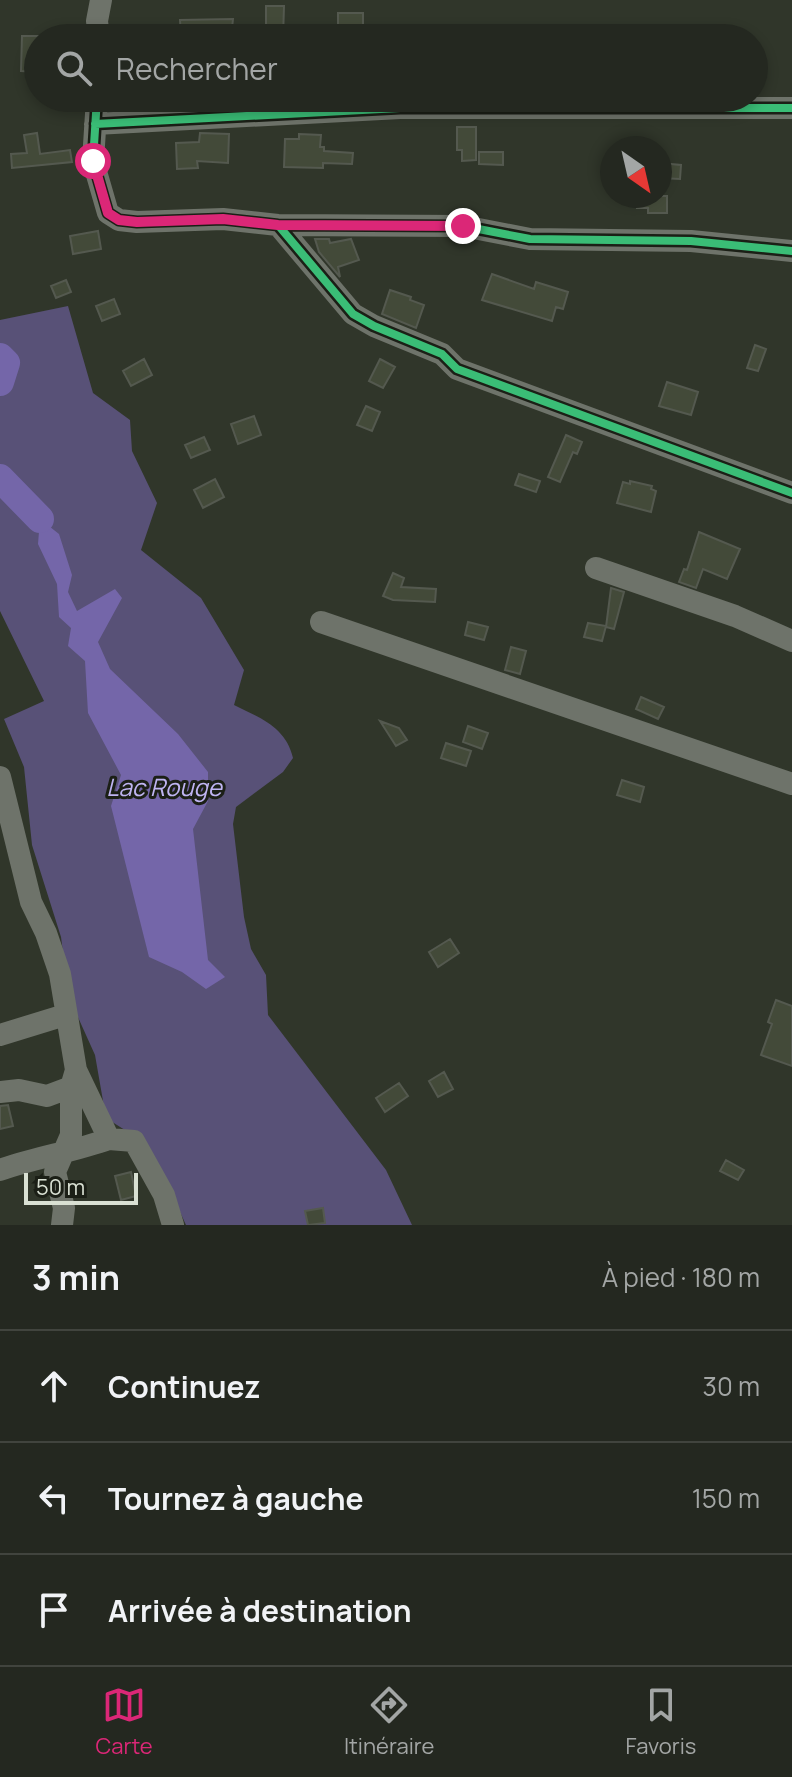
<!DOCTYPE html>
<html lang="fr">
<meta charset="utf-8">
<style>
:root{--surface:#242820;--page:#30342d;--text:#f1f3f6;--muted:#a3a6a5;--line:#41443e;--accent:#db2777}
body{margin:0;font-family:Manrope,sans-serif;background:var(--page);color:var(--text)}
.compass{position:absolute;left:600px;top:136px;width:72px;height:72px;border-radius:50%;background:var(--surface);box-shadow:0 4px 12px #0003;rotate:146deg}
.scale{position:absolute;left:24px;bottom:20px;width:114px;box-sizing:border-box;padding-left:8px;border:4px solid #d9e0d3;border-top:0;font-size:22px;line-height:28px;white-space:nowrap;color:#d9e0d3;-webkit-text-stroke:6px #1b1f16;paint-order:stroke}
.stop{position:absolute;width:24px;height:24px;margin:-18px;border:6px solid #db2777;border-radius:50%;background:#fff}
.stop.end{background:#db2777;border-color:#fff;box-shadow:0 2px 8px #0008}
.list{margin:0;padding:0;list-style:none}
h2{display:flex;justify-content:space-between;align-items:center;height:104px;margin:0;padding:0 32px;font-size:34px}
h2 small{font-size:26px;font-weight:400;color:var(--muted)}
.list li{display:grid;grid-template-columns:52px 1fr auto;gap:24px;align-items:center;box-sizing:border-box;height:112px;padding:0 32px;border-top:2px solid var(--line)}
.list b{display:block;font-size:30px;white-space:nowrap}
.list em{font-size:26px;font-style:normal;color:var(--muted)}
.icon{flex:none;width:44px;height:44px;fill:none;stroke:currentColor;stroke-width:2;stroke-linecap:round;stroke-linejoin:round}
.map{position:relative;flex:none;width:792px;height:1225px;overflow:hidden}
.search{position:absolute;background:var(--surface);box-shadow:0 4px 12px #0003;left:24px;right:24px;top:24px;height:88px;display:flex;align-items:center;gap:20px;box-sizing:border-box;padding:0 28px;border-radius:44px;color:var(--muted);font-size:30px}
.sheet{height:440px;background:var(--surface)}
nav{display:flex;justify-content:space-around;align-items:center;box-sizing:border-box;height:112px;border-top:2px solid var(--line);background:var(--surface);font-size:22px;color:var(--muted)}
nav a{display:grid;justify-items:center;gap:4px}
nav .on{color:var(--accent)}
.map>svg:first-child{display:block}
.green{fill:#585177}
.water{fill:#7466a9}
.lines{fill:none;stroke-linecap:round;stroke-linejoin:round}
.river{stroke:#7466a9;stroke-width:28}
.building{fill:#434a39;stroke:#54594f;stroke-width:2}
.minor{stroke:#6e736a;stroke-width:22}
.cycleway-casing{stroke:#1b1f16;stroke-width:13}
.cycleway{stroke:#3abd76;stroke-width:8}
.route{stroke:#db2777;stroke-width:10}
.labels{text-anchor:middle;stroke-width:6;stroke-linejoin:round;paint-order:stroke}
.water-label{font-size:24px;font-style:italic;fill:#bfb4f2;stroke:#1b1f16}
</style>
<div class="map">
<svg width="792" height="1225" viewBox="0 0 792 1225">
<rect width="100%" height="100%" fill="#30362a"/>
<path class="green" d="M 68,306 L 93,393 L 130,420 L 132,451 L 157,503 L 141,550 L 201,598 L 244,670 L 234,705 C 260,718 286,727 293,758 L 283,772 L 236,807 L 233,824 L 244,917 L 251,949 L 266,975 L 268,1015 L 386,1170 L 412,1225 L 186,1225 L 175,1201 L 128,1132 L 106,1118 L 95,1055 L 77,1015 L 67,983 L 61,937 L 32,845 L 24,767 L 4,719 L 44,701 L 0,611 L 0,320 Z"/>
<path class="water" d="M 40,519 L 59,534 L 72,575 L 68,592 L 77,611 L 115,589 L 122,598 L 98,642 L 110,669 L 178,734 L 208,772 L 208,801 L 193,829 L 208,960 L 225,977 L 206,989 L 182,972 L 149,957 L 111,806 L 121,775 L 88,713 L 85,661 L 68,646 L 71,628 L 59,617 L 57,584 L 38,544 Z"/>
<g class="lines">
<path class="river" d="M 0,357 L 6,363 L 0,382
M 0,478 L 40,519"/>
</g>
<path class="building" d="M 266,6 L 284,6 L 283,38 L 266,38 Z
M 338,13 L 363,13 L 363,38 L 338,38 Z
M 233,19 L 231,38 L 181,38 L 180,20 Z
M 22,36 L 38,36 L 38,72 L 21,71 Z
M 457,127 L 476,127 L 476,160 L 462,161 L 462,150 L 457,150 Z
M 37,133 L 40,154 L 70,150 L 72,162 L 12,168 L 11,154 L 27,153 L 24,135 Z
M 200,133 L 229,134 L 228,163 L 197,161 L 198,168 L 177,169 L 176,143 L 199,142 Z
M 299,134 L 321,135 L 320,147 L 324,147 L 324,151 L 353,153 L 352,164 L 323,163 L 323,168 L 284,167 L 285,139 L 299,139 Z
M 479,152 L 503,152 L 503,165 L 479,164 Z
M 660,163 L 681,165 L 680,179 L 660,178 Z
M 638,196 L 667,196 L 667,213 L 648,213 L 648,208 L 637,208 Z
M 98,231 L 101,249 L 73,254 L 70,236 Z
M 315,239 L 329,239 L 330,243 L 351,239 L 359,260 L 338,267 L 340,277 L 319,252 Z
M 492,274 L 534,289 L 536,282 L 568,292 L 563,309 L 556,307 L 552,321 L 482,300 Z
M 66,280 L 71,292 L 56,298 L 51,286 Z
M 390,290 L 411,297 L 410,300 L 424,305 L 416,328 L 382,314 Z
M 114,299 L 120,314 L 102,321 L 96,306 Z
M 755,345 L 766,349 L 758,371 L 747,368 Z
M 144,359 L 152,375 L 131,386 L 123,371 Z
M 380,359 L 395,367 L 383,388 L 369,381 Z
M 667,382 L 698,392 L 691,415 L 659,406 Z
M 366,406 L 380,412 L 372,431 L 357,425 Z
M 254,416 L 261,435 L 238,444 L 231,424 Z
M 566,435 L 582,442 L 577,454 L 573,452 L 560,482 L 548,477 Z
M 204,437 L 210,450 L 191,458 L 185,445 Z
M 519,474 L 540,481 L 536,492 L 515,485 Z
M 215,479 L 224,497 L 203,508 L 194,490 Z
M 630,481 L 652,486 L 651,489 L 656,491 L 651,512 L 617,503 L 623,482 L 630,484 Z
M 699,532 L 740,549 L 727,579 L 703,569 L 696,588 L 679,582 L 684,569 L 687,570 Z
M 393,573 L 404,578 L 401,587 L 436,589 L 435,602 L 393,600 L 383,596 Z
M 611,588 L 624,592 L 614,629 L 606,627 Z
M 468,622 L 488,627 L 484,640 L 465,635 Z
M 588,623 L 606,626 L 602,641 L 584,637 Z
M 511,647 L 526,651 L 520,674 L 505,670 Z
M 641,697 L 664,707 L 658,719 L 636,709 Z
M 380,721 L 399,728 L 407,740 L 396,746 Z
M 468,726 L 488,733 L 482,749 L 463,742 Z
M 446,743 L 471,751 L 466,766 L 441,758 Z
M 622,780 L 644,787 L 640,802 L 617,795 Z
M 450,939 L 459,953 L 438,967 L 429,952 Z
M 776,1000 L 792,1006 L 792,1066 L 761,1055 L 772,1024 L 768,1022 Z
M 444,1072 L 453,1089 L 438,1097 L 429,1081 Z
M 399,1083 L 408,1096 L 385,1112 L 376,1098 Z
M 8,1105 L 13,1126 L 0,1129 L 0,1106 Z
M 726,1160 L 744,1170 L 738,1180 L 720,1171 Z
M 131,1172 L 136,1196 L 121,1200 L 115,1176 Z
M 323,1208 L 325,1223 L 308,1225 L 305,1211 Z"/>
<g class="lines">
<path class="minor" d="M 99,38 L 97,21 L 101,0
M 97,98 L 93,161 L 108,213 L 119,220 L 137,222 L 223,219 L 278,225 L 463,226 L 530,239 L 691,241 L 792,251
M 95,124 L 400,108 L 792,108
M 278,225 L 353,314 L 374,326 L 442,354 L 457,369 L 792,493
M 596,568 L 735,616 L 792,641
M 321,622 L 792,784
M 0,777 L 31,902 L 46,933 L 60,974 L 76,1070 L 109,1139 L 134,1141 L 164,1195 L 173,1225
M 0,1035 L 65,1015
M 0,1092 L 19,1090 L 47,1096 L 71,1087
M 0,1170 C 36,1157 73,1152 109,1139
M 62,1225 L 64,1208 L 55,1172 L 71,1135 L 71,1087 L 76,1070"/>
<defs>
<path id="cycleway" d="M 97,98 L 93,161 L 108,213 L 119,220 L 137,222 L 223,219 L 278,225 L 463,226 L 530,239 L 691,241 L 792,251
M 95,124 L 400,108 L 792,108
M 278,225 L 353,314 L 374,326 L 442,354 L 457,369 L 792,493"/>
</defs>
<use href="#cycleway" class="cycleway-casing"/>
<use href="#cycleway" class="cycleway"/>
</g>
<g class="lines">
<path class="route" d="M 93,161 L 108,213 L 119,220 L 137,222 L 223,219 L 278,225 L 463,226"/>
</g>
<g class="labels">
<g class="water-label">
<text x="164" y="796">Lac Rouge</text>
</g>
</g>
</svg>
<svg class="compass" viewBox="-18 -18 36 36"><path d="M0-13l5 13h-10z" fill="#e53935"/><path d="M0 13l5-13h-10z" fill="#a3a6a5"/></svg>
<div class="scale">50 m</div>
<div class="stop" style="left:93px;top:161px"></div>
<div class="stop end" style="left:463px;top:226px"></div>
<div class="search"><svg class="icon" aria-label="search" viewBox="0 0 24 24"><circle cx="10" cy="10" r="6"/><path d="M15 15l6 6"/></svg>Rechercher</div>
</div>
<section class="sheet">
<h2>3 min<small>À pied · 180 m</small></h2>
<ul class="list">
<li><svg class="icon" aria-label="ahead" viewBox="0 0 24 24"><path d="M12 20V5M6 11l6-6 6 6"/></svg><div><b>Continuez</b></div><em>30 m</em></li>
<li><svg class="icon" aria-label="left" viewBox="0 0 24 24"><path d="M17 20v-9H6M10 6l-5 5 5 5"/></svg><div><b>Tournez à gauche</b></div><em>150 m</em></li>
<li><svg class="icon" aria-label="arrive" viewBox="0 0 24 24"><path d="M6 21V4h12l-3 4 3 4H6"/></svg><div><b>Arrivée à destination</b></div></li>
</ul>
</section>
<nav>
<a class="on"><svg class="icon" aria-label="map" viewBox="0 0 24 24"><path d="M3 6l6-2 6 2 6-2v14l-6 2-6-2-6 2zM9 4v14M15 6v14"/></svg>Carte</a>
<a><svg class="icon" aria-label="directions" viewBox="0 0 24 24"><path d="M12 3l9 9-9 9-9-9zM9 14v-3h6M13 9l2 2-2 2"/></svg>Itinéraire</a>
<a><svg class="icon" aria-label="saved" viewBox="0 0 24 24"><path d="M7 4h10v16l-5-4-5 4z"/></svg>Favoris</a>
</nav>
